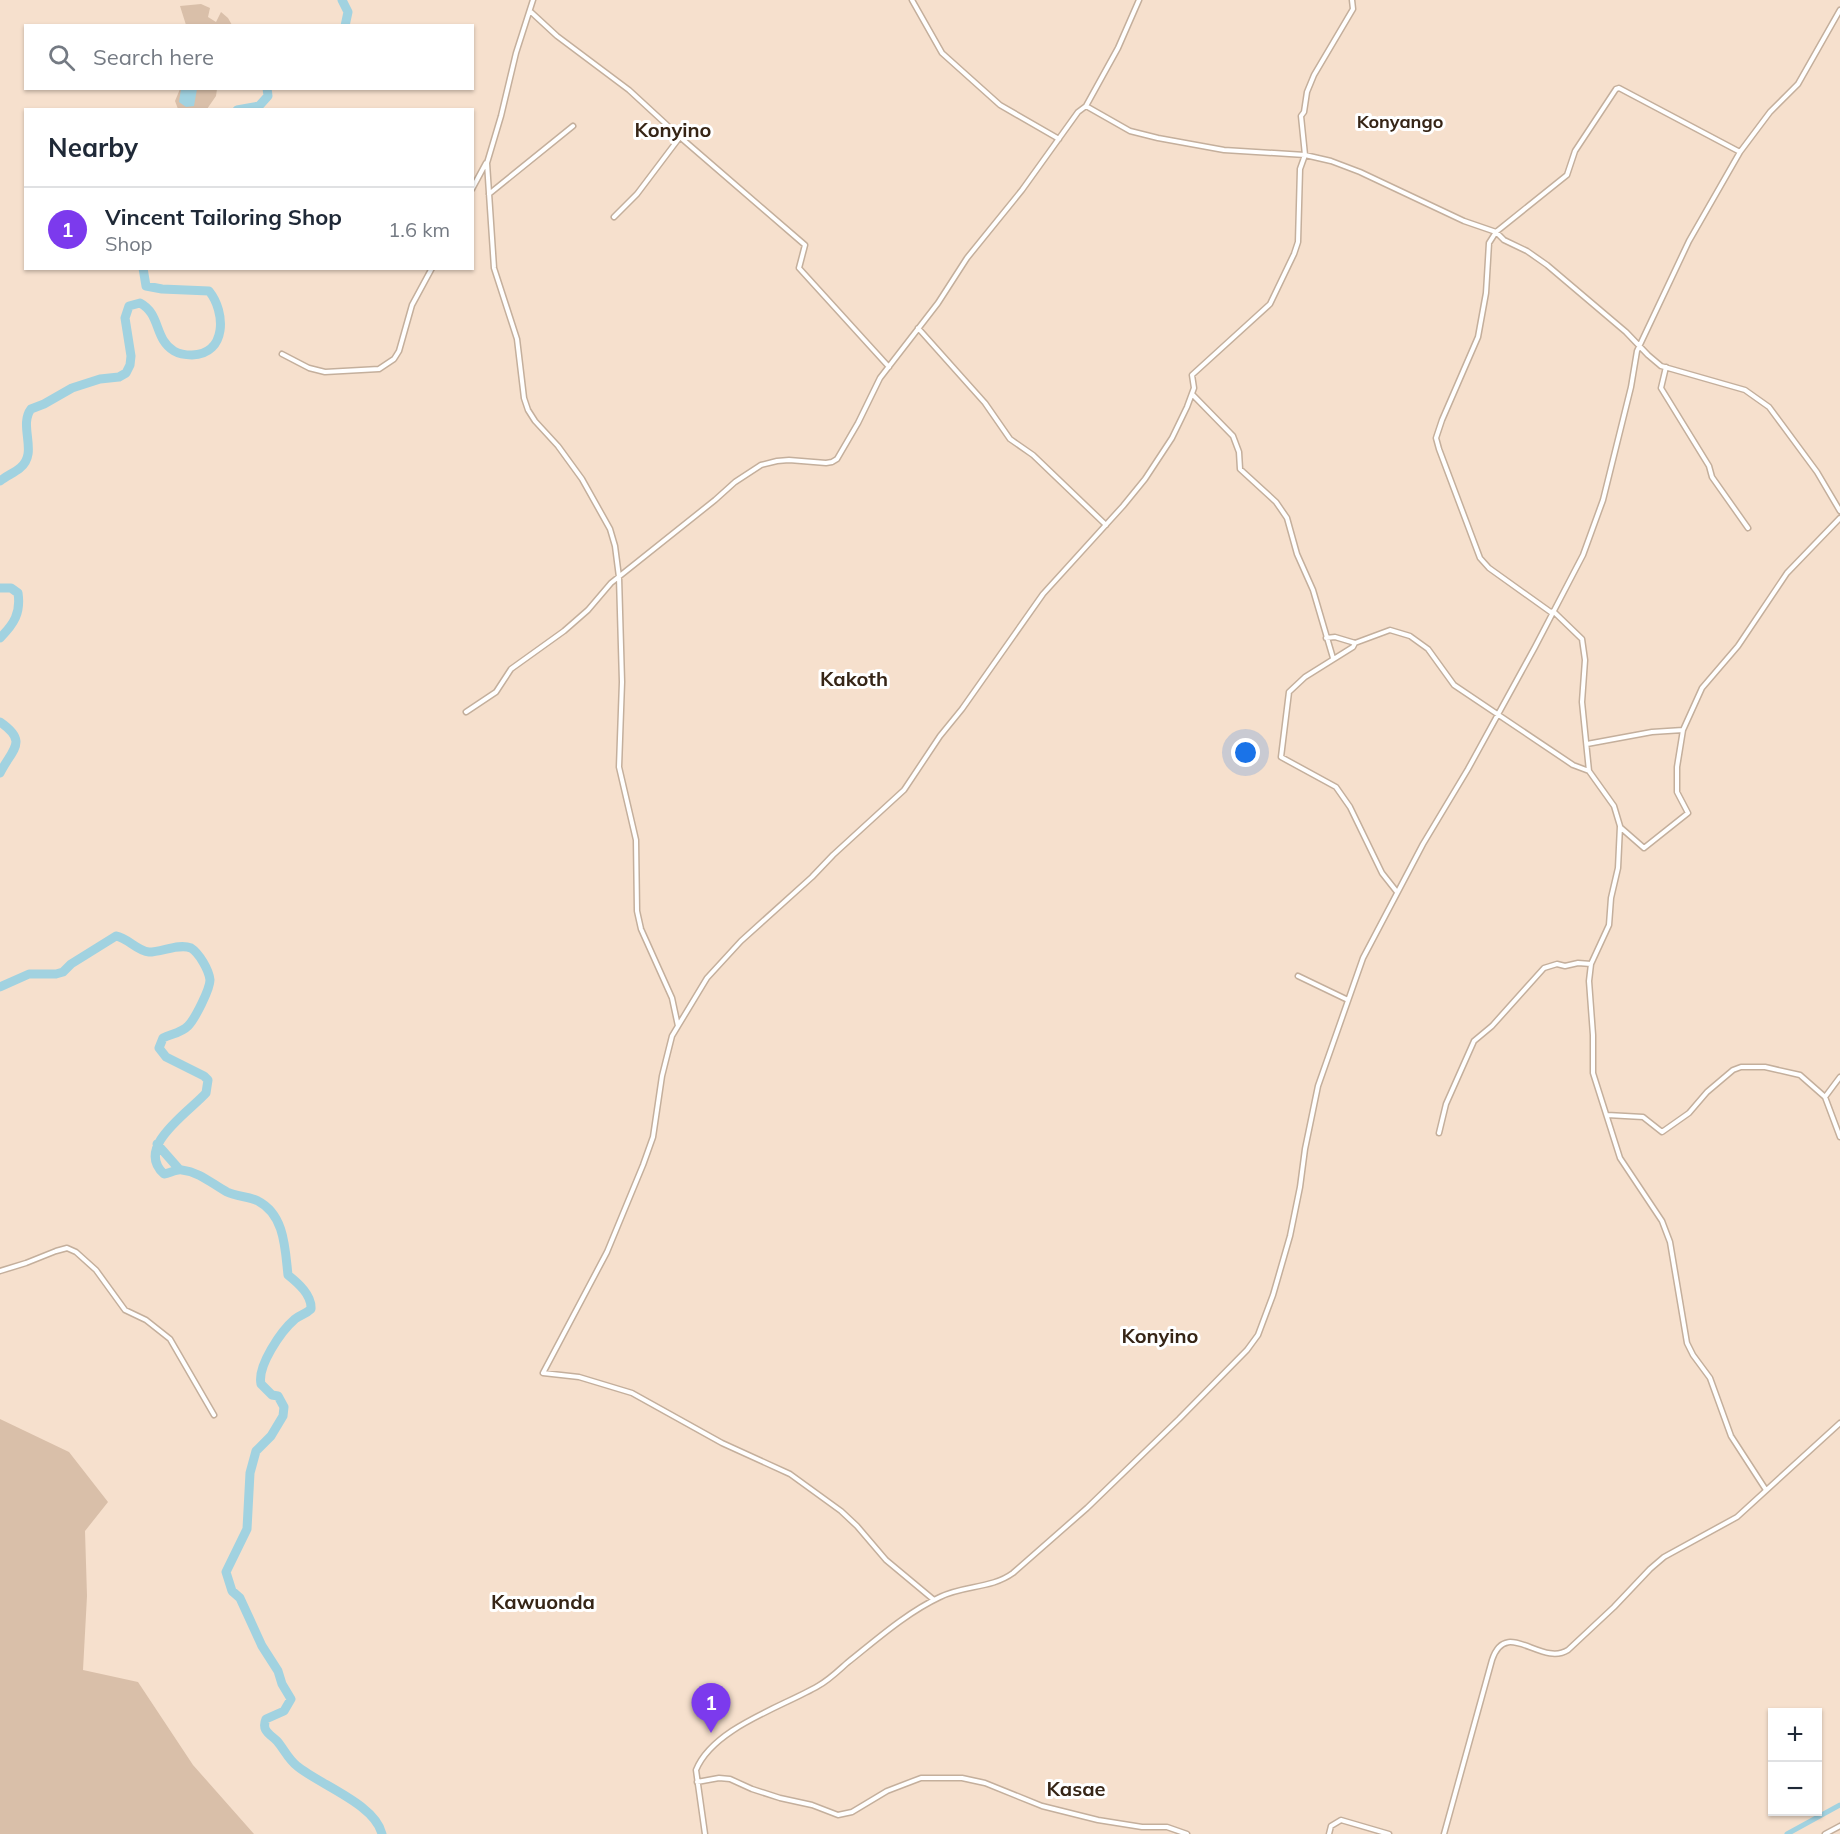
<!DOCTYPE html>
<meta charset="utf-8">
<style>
:root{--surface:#fff;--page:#f2f2f3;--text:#1f2937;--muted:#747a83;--line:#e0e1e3;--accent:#7c3aed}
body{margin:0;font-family:Mulish,sans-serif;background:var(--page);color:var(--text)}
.controls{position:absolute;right:18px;bottom:18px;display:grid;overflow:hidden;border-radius:0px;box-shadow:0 2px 4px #0004}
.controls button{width:54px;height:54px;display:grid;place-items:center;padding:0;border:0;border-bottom:2px solid var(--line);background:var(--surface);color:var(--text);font:30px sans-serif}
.you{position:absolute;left:1246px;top:753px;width:21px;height:21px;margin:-15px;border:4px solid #fff;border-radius:50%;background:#1a73e8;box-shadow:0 0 0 9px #1a73e833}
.badge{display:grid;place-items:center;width:39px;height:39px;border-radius:50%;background:var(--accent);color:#fff;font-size:20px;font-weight:700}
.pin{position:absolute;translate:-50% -50px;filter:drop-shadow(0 2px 3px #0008)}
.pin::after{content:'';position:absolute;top:32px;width:21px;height:18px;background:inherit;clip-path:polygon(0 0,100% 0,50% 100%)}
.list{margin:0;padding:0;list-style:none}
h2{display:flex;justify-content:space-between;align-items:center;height:78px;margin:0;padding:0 24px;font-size:26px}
h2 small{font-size:20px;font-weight:400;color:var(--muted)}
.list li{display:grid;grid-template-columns:39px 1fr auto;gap:18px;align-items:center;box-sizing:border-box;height:84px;padding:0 24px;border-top:2px solid var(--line)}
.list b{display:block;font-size:22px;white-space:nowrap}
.list p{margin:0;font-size:20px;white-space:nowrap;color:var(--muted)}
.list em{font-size:20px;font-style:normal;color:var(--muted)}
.icon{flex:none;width:33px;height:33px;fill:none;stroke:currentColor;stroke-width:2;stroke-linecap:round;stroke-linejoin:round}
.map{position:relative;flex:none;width:1840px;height:1834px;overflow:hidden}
.search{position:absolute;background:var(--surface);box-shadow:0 2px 4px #0004;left:24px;top:24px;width:450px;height:66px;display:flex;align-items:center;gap:15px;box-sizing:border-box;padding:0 21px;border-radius:0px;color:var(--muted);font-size:22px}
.panel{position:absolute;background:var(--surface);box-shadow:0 2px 4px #0004;left:24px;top:108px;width:450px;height:162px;border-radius:0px}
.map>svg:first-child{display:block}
.green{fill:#d9bfa9}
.water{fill:#a1d2e0}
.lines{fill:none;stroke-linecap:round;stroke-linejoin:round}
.canal{stroke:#a1d2e0;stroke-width:5}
.river{stroke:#a1d2e0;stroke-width:9}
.street-casing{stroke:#c4af9c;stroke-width:7}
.street{stroke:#fff;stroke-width:4}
.labels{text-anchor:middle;stroke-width:6;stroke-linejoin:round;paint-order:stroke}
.neighbourhood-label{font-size:18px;font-weight:bold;fill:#362516;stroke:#fff}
.quarter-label{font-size:20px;font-weight:bold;fill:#362516;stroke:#fff}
</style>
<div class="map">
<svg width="1840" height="1834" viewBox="0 0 1840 1834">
<rect width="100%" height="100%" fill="#f6e0cd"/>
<path class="green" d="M 201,4 L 210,8 L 208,17 L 216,22 L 221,12 L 228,18 L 232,25 L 186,25 L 180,6 Z
M 180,89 L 217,89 L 216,96 L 207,109 L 178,109 L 175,101 Z
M 0,1419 L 69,1452 L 108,1502 L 85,1531 L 87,1596 L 83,1670 L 138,1682 L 193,1765 L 254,1834 L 0,1834 Z"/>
<path class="water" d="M 181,89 L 197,89 L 194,106 L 186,107 L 179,102 Z"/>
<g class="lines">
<path class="canal" d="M 1787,1834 L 1840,1805"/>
<path class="river" d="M 342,0 L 348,12 L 345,26
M 237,110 L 259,106 L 268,96 L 267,88
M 0,481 C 6,476 14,473 20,468 C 39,453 18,426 31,409 L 44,404 L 72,388 L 100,379 L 119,377 L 126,373 L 130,365 L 131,356 L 125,318 L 129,306 L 140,303 C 161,314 154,339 174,351 C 179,354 187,355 192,355 C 227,354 226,312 209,291 L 162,289 L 146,286 L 143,268
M 0,588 L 11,588 L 18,593 C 21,613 14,624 0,638
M 0,722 C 29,742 12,749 0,773
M 0,987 L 29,974 L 56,974 L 63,972 L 71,964 L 116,936 C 128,938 137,951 149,952 C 162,952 179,943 191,948 C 199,953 209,970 210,980 C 210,989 195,1019 188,1026 C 181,1033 171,1034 163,1038 L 159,1048 L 166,1057 L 204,1076 L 208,1080 L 206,1093 C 189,1112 134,1147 164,1174 C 170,1173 177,1169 182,1170 C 200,1172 212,1184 227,1192 C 237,1197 249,1196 258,1201 C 285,1215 285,1249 288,1275 C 298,1283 312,1295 311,1309 C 306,1314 300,1315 295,1319 C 281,1331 257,1366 261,1384 L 272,1395 L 278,1396 L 284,1407 L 283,1416 L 271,1436 L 256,1451 L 250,1473 L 247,1529 L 226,1572 L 232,1591 L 240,1598 L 262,1646 L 278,1671 L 282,1684 L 291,1699 L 284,1711 L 266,1719 C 261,1731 270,1734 277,1741 C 284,1749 288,1759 297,1766 C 320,1785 375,1804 382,1834
M 157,1144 L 179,1169"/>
<defs>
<path id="street" d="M 533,0 L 516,53 L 501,116 L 487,163 L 494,268 L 517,339 L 524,398 L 528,410 L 535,421 L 558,446 L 582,479 L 610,529 L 615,546 L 619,577 L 622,682 L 619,767 L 636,840 L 637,911 L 641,929 L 672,998 L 678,1026 L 672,1036 L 662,1076 L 653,1137 L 643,1165 L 607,1252 L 543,1373 L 579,1377 L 632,1393 L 722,1443 L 790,1474 L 841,1511 L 857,1526 L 886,1560 L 934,1600
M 912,0 L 942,53 L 1000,105 L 1059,139
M 1139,0 L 1118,48 L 1086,106 L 1130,131 L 1158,138 L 1224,150 L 1305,155 L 1331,161 L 1360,172 L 1464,221 L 1496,232 L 1504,240 L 1527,251 L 1547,265 L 1626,332 L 1648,355 L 1661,366 L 1745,390 L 1769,407 L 1817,472 L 1840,511
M 531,12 L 557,36 L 629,90 L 680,137 L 805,245 L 799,268 L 889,367
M 472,189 L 486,163
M 489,194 L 573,126
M 614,217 L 637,194 L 680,137
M 918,328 L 985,403 L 1010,439 L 1033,455 L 1106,525
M 282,354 L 309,368 L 325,372 L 379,369 L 394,359 L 399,351 L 412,305 L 432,268
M 1666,367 L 1661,388 L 1709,466 L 1712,477 L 1748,528
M 1192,394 L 1233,436 L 1239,452 L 1240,469 L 1276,502 L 1287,518 L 1297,554 L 1313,590 L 1333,658
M 1553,611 L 1582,639 L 1585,660 L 1582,702 L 1589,771 L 1614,806 L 1620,826 L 1618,868 L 1611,898 L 1609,925 L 1591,964 L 1589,981 L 1593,1035 L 1593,1073 L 1620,1158 L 1662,1221 L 1670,1242 L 1687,1343 L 1693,1355 L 1710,1378 L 1731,1436 L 1766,1490
M 1552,613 L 1489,568 L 1480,558 L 1439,449 L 1436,438 L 1442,420 L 1478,337 L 1486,293 L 1489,243 L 1496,232 L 1567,175 L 1575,151 L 1616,89 L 1619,88 L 1740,152
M 1326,638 L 1335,637 L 1355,643
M 466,712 L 496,692 L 511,669 L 564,631 L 588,610 L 611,583 L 715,500 L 735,482 L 761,465 L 777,461 L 789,460 L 826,463 L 832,462 L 837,459 L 858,423 L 880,378 L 938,303 L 967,258 L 1022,190 L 1078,112 L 1086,106
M 1587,744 L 1652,732 L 1683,730
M 1620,827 L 1644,848 L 1688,813 L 1677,792 L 1677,767 L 1683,730 L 1702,688 L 1738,646 L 1787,573 L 1840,518
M 1397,892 L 1382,873 L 1350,807 L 1336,787 L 1281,757 L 1289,692 L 1305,677 L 1353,647 L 1355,643 L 1390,630 L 1410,636 L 1428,649 L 1454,685 L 1573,765 L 1589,771
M 1298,976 L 1348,1000
M 678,1026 L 707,978 L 741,941 L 812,877 L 833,855 L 904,790 L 940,736 L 962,709 L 1043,594 L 1123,506 L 1145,479 L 1172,438 L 1187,407 L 1194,388 L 1192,375 L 1270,304 L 1294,254 L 1298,242 L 1300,169 L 1305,155 L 1301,116 L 1304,112 L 1307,92 L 1314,75 L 1353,9 L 1352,0
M 1825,1097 L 1840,1077
M 1607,1115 L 1643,1117 L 1662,1132 L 1689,1113 L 1707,1092 L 1733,1070 L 1741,1067 L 1765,1067 L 1800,1075 L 1825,1097 L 1840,1137
M 1439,1133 L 1446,1104 L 1474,1041 L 1492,1026 L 1544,968 L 1557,964 L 1565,966 L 1578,963 L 1591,964
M 0,1271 L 26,1263 L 56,1251 L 67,1248 L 76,1252 L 96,1270 L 125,1310 L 146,1320 L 170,1339 L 214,1415
M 697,1782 L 719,1778 L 730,1779 L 752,1789 L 780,1798 L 812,1805 L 838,1815 L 852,1812 L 887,1791 L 921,1778 L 962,1778 L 985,1783 L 1042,1806 L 1098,1820 L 1142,1827 L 1167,1827 L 1187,1834
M 705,1834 L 696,1770 C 713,1728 782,1707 818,1686 C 829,1680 838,1671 847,1663 C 876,1640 906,1613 940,1597 C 964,1585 991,1589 1013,1573 L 1087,1508 L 1179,1419 L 1247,1350 L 1258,1335 L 1273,1295 L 1290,1236 L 1300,1187 L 1305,1149 L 1318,1086 L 1363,958 L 1423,844 L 1468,769 L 1535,647 L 1583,555 L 1603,500 L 1631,387 L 1637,351 L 1689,241 L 1740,152 L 1770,112 L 1798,84 L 1840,10
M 1329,1834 L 1331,1826 L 1341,1820 L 1389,1834
M 1444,1834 L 1492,1660 C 1506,1617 1541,1667 1568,1650 L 1614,1607 L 1650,1569 L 1664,1557 L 1737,1517 L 1840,1423
M 1825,1834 L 1840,1826"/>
</defs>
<use href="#street" class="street-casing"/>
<use href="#street" class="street"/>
</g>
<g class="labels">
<g class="neighbourhood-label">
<text x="1400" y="128">Konyango</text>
</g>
<g class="quarter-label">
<text x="673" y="137">Konyino</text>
<text x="854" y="686">Kakoth</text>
<text x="1160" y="1343">Konyino</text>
<text x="543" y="1609">Kawuonda</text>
<text x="1076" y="1796">Kasae</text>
</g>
</g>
</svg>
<div class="controls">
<button>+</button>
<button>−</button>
</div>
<div class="you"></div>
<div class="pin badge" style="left:711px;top:1733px">1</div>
<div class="search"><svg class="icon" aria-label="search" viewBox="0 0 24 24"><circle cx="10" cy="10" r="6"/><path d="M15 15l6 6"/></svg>Search here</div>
<section class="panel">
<h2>Nearby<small></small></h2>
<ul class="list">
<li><span class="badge">1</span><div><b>Vincent Tailoring Shop</b><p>Shop</p></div><em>1.6 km</em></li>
</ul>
</section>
</div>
